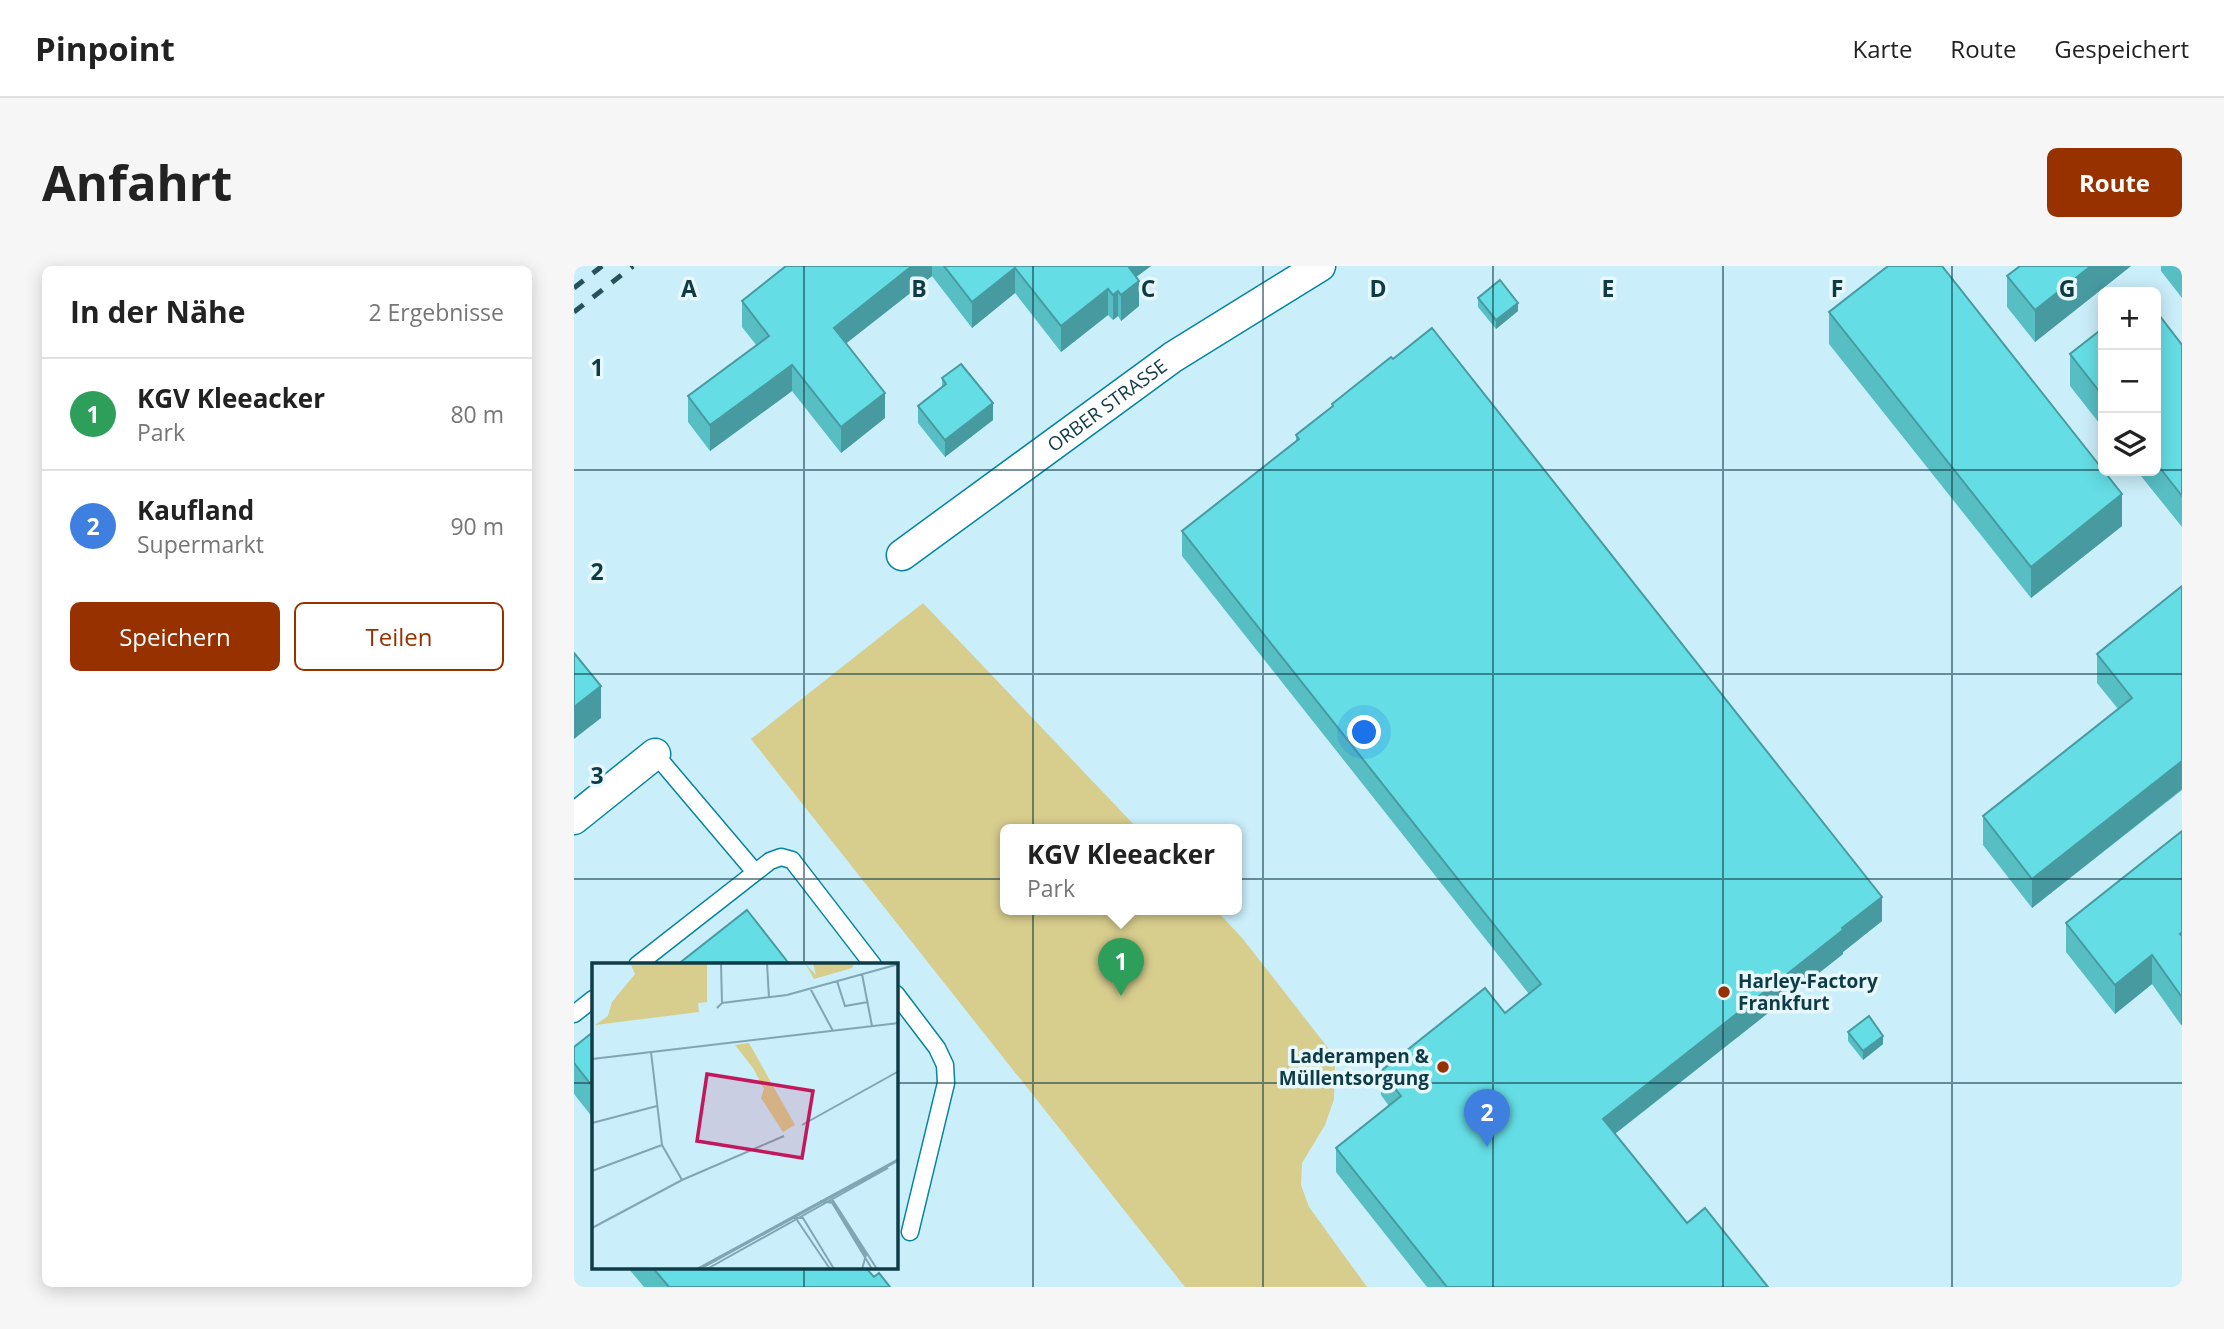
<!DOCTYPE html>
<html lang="de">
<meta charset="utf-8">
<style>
:root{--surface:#fff;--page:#f6f6f6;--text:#222;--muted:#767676;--line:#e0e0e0;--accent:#973200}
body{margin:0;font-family:"Open Sans",sans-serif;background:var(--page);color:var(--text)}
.controls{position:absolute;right:21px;top:21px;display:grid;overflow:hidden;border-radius:10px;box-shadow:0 4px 18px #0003}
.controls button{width:63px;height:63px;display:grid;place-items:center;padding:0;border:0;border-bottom:2px solid var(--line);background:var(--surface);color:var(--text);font:35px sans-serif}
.you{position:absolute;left:791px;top:467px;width:24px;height:24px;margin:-18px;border:5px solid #fff;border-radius:50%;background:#1a73e8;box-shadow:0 0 0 10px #1a73e833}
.badge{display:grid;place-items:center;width:46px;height:46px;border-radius:50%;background:var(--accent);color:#fff;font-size:23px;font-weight:700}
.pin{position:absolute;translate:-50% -58px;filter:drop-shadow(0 2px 4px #0008)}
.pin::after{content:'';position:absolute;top:37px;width:24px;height:21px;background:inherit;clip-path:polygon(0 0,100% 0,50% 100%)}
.popup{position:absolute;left:426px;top:558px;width:242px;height:91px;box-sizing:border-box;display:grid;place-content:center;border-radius:10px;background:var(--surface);filter:drop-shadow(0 2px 5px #0005);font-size:23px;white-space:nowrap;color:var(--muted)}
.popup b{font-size:26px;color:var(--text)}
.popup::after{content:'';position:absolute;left:50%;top:100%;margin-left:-14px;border:14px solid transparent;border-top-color:var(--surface)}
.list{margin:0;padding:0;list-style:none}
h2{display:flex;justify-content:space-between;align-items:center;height:91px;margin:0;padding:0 28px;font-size:30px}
h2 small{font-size:23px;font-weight:400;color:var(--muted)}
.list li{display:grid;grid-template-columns:46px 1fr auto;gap:21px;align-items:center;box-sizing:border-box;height:112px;padding:0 28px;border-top:2px solid var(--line)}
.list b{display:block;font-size:26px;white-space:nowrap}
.list p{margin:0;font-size:23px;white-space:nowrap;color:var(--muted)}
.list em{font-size:23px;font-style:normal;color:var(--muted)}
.actions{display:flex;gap:14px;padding:21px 28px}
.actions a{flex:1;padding:16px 0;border:2px solid var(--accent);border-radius:10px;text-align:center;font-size:24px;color:var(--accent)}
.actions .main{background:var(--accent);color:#fff}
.icon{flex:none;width:38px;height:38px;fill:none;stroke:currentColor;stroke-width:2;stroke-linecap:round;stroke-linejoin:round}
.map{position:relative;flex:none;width:1608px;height:1021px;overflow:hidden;border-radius:10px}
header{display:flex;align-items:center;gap:42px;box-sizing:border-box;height:98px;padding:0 35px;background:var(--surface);border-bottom:2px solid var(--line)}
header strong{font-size:33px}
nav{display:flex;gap:38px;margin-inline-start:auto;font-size:24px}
.intro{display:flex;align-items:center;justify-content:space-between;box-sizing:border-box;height:168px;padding:0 42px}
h1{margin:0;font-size:49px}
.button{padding:18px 32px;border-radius:10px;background:var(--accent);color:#fff;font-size:24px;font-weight:700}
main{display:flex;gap:42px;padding:0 42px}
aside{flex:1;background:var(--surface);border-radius:10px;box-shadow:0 4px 18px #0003}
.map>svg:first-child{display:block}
.green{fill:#d7cd8d}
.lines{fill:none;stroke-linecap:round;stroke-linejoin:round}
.lane-casing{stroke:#0484a0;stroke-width:19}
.street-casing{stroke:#0484a0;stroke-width:33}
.lane{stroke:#fff;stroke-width:16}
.street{stroke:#fff;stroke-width:30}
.rail{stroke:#26515d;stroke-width:5;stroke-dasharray:12 12;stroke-linecap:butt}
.wall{fill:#57bec4}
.shaded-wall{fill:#479ba0}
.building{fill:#65dde4;stroke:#479ba0;stroke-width:2}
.grid{fill:none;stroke:#0f3b47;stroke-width:2;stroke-opacity:0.55}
.poi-dot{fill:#973200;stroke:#e6f8fe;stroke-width:2.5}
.labels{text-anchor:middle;stroke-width:7;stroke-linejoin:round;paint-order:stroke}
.street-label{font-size:19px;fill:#0f3b47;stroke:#e6f8fe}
.poi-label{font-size:19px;font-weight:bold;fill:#0f3b47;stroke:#e6f8fe;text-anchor:start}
.inset-road{fill:none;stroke:#7fa6b2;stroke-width:2}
.view{fill:#c2185b;fill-opacity:0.15;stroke:#c2185b;stroke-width:3.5}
.inset-edge{fill:none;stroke:#0f3b47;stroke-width:3.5}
.grid-label{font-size:23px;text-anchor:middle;font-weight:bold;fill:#0f3b47;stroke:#e6f8fe;stroke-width:7;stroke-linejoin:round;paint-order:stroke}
</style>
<header>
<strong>Pinpoint</strong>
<nav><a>Karte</a><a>Route</a><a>Gespeichert</a></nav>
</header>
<div class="intro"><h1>Anfahrt</h1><a class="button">Route</a></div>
<main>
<aside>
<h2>In der Nähe<small>2 Ergebnisse</small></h2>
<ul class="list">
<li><span class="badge" style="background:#2e9e5b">1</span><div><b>KGV Kleeacker</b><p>Park</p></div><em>80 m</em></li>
<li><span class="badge" style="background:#3f7fe0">2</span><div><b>Kaufland</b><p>Supermarkt</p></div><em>90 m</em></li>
</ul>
<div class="actions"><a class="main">Speichern</a><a>Teilen</a></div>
</aside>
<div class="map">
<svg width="1608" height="1021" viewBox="0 0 1608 1021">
<rect width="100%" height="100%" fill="#caeefa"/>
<path class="green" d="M 349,337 L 565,564 L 432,564 L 432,644 L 642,644 L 669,673 L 758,787 L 761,799 L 760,833 L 751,859 L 728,897 L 727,919 L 735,941 L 793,1021 L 611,1021 L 177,473 Z"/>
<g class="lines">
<defs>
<path id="lane" d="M 81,488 L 181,606
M 63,699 L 196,595 L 207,591 L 218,594 L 299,699
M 322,728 L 363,782 L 371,799 L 372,817 L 336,966
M 0,748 L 19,733"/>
<g id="street">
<path id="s1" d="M 328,289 L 599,91 L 746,0"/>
<path d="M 0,553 L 81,488"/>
</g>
</defs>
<use href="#lane" class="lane-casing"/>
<use href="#street" class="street-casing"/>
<use href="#lane" class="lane"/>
<use href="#street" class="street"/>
<path class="rail" d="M 0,22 L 28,0
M 0,46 L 59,0"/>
</g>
<path class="wall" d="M 212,0 L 577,0 L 562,11 L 565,40 L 547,55 L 544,50 L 539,54 L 534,49 L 487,86 L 441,27 L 398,62 L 358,10 L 272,77 L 311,152 L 267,187 L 218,125 L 136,185 L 114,156 L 114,130 L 183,80 L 168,61 L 168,35 Z
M 1557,0 L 1461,76 L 1433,41 L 1433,10 Z
M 1587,0 L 1608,0 L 1608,32 L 1587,5 Z
M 904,32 L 944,45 L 922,63 L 904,41 Z
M 1582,45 L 1608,79 L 1608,261 L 1563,205 L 1582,205 Z
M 1255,46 L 1548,260 L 1457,332 L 1255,78 Z
M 1529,62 L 1529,162 L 1496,120 L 1496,88 Z
M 368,112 L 419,154 L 371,191 L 344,157 L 344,140 L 368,121 Z
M 758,138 L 1308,655 L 1269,686 L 1269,688 L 1041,868 L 1113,957 L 1194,1021 L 853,1021 L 762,906 L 762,882 L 815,840 L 807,829 L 807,805 L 931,747 L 955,728 L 608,290 L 608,265 L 722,175 L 722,169 L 758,141 Z
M 1608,320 L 1608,524 L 1458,642 L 1409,579 L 1409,550 L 1544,443 L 1523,417 L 1523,388 Z
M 1608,565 L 1608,758 L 1607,759 L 1578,718 L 1541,748 L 1492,686 L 1492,657 Z
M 19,766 L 19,852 L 0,828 L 0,781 Z
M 1274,766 L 1309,778 L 1289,794 L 1274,775 Z
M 54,1002 L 292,1002 L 300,1011 L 316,1021 L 70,1021 Z"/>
<path class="shaded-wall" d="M 338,0 L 358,0 L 358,10 L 260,87 L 260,62 Z
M 550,0 L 577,0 L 550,20 Z
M 1517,0 L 1557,0 L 1461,76 L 1461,44 Z
M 441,2 L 441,27 L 398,62 L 398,36 Z
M 565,15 L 565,40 L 547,55 L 547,29 Z
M 534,23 L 534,49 L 487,86 L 487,60 Z
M 544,25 L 544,50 L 539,54 L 539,29 Z
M 944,37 L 944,45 L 922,63 L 922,54 Z
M 218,99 L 218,125 L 136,185 L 136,159 Z
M 311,127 L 311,152 L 267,187 L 267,161 Z
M 419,137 L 419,154 L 371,191 L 371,174 Z
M 1548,228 L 1548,260 L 1457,332 L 1457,301 Z
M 27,420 L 27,452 L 0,473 L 0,441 Z
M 1608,494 L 1608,523 L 1458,642 L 1458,613 Z
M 1308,631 L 1308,655 L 1269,686 L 1269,688 L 1029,877 L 1029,853 Z
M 1578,689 L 1578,718 L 1541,748 L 1541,719 Z
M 1608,729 L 1608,758 L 1607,759 L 1607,730 Z
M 1309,770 L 1309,778 L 1289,794 L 1289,785 Z"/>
<path class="building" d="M 212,0 L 338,0 L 260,62 L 311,127 L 267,161 L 218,99 L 136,159 L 114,130 L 195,70 L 168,35 Z
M 370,0 L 554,0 L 565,15 L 547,29 L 544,25 L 539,29 L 534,23 L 487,60 L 441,2 L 398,36 Z
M 1314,0 L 1368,0 L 1548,228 L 1457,301 L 1255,46 Z
M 1446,0 L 1517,0 L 1461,44 L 1433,10 Z
M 926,14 L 944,37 L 922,54 L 904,32 Z
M 1582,45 L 1608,79 L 1608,230 L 1582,197 Z
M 858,62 L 1308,631 L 1268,662 L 1269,664 L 1029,853 L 1113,957 L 1131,942 L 1194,1021 L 873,1021 L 762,882 L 827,830 L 807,805 L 911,722 L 931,747 L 967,718 L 608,265 L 725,173 L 722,169 L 759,140 L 758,138 L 817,91 L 819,93 Z
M 1529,62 L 1529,130 L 1496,88 Z
M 387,98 L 419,137 L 371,174 L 344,140 L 372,118 L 368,112 Z
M 1608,320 L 1608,495 L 1458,613 L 1409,550 L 1558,432 L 1523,388 Z
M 0,387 L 27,420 L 0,441 Z
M 1608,565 L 1608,666 L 1606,668 L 1608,670 L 1608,729 L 1607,730 L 1578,689 L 1541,719 L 1492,657 Z
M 173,644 L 216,699 L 103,699 Z
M 1295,750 L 1309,770 L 1289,785 L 1274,766 Z
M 19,766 L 19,821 L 0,797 L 0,781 Z
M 79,1002 L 292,1002 L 300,1011 L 305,1007 L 316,1021 L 95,1021 Z"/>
<path class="grid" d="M 230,0 L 230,699M 459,0 L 459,1021M 689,0 L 689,1021M 919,0 L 919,1021M 1149,0 L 1149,1021M 1378,0 L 1378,1021M 0,204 L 1529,204M 1582,204 L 1608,204M 0,408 L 1608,408M 0,613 L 1608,613M 0,817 L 19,817M 322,817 L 1608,817M 230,1002 L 230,1021"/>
<g class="poi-dot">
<circle cx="1150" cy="726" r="7"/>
<circle cx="869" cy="801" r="7"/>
</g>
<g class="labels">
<g class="street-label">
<text dy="7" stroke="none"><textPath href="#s1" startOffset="254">ORBER STRASSE</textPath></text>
</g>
<g class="poi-label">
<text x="1164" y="722">Harley-Factory<tspan x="1164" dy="22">Frankfurt</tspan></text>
<text x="855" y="797" text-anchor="end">Laderampen &amp;<tspan x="855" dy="22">Müllentsorgung</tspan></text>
</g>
</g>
<g transform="translate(18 697)">
<rect width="306" height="306" fill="#caeefa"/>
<path d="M 115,0 L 115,39 L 106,40 L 107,49 L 3,62 L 16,53 L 20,39 L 43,11 L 39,2 ZM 213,0 L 224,12 L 221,0 L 262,0 L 260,5 L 222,16 ZM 157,80 L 203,162 L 191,169 L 169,135 L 172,126 L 161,105 L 143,82 Z" fill="#d7cd8d"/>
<path class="inset-road" d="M 129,0 L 130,40M 175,0 L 177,35M 270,11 L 280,63M 245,18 L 253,43 L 276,39M 218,25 L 241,68M 125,45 L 130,40 L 195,32 L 307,1M 59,89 L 70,182 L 90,217M 0,96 L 307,60M 0,160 L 65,143M 210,162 L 307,108M 0,208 L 70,182M 240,236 L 285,306M 228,238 L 241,240 L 274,292 L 270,306M 239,238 L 280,306M 198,255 L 211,255 L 242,306M 205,257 L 238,306M 0,265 L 90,217 L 192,173M 105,306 L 307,196M 108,306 L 307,197M 115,306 L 296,205"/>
<path class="view" d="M 115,111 L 221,128 L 210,195 L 105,178 Z"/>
<rect width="306" height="306" class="inset-edge"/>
</g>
<g class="grid-label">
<text x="115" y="31">A</text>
<text x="345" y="31">B</text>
<text x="574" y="31">C</text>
<text x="804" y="31">D</text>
<text x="1034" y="31">E</text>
<text x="1263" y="31">F</text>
<text x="1493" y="31">G</text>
<text x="23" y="110">1</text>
<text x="23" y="314">2</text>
<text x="23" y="518">3</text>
</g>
</svg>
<div class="controls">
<button>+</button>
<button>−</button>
<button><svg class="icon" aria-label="layers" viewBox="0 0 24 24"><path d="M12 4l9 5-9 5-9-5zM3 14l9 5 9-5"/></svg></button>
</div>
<div class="you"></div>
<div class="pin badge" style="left:547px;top:730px;background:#2e9e5b">1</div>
<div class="popup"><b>KGV Kleeacker</b>Park</div>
<div class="pin badge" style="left:913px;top:881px;background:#3f7fe0">2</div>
</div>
</main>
